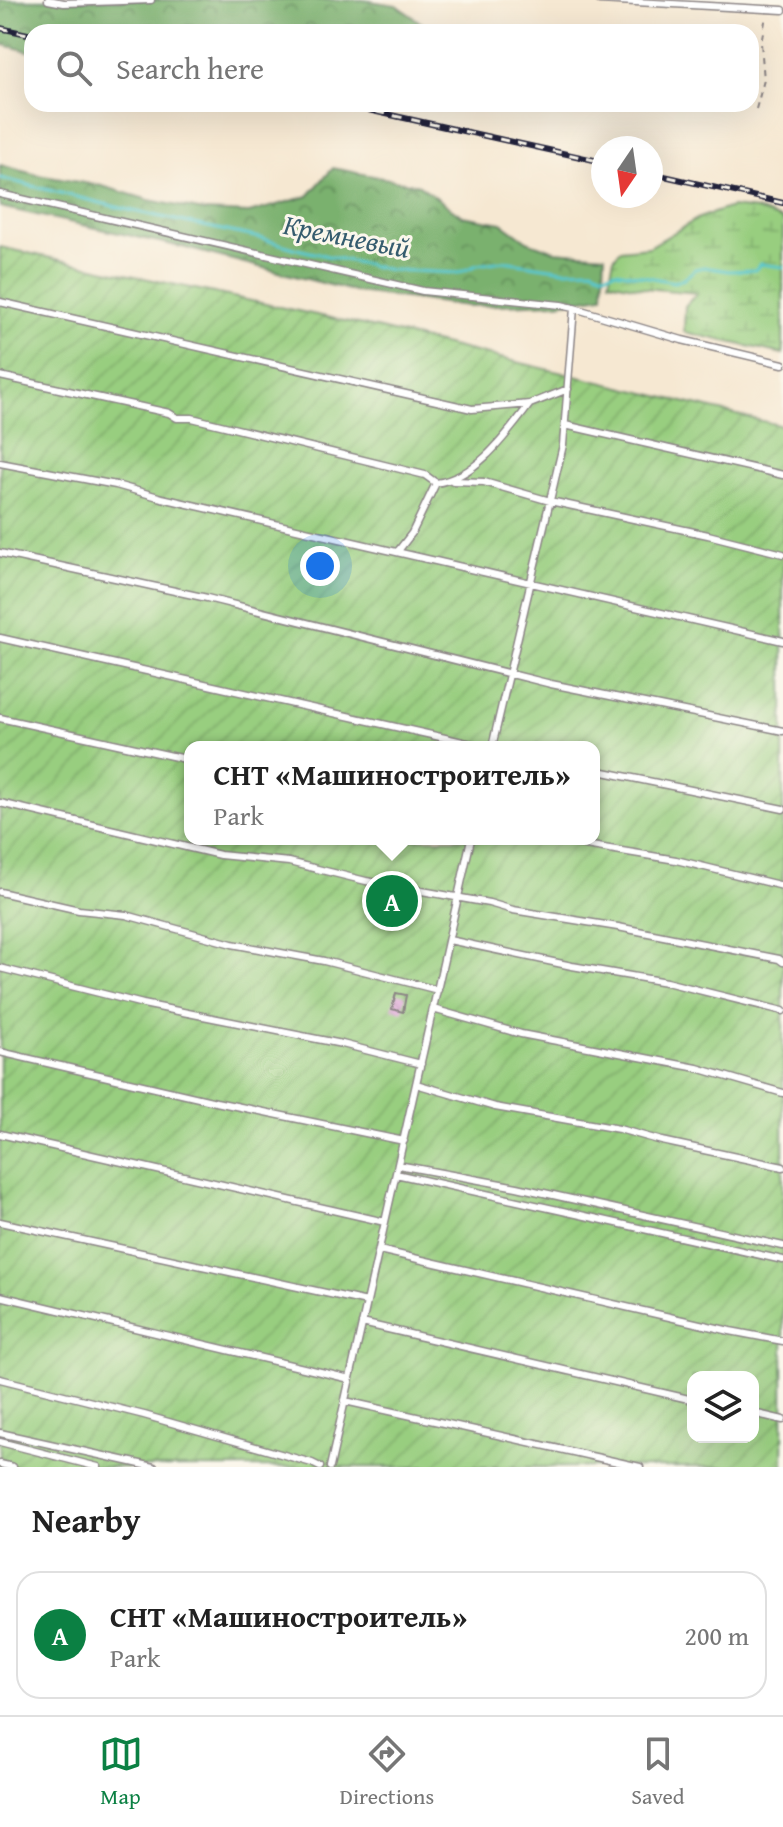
<!DOCTYPE html>
<meta charset="utf-8">
<style>
:root{--surface:#fff;--page:#f6f6f6;--text:#222;--muted:#767676;--line:#e0e0e0;--accent:#0b8043}
body{margin:0;font-family:"Gentium Book Plus",serif;background:var(--page);color:var(--text)}
.controls{position:absolute;right:24px;bottom:24px;display:grid;overflow:hidden;border-radius:16px;box-shadow:0 8px 32px #0002}
.controls button{width:72px;height:72px;display:grid;place-items:center;padding:0;border:0;border-bottom:2px solid var(--line);background:var(--surface);color:var(--text);font:40px sans-serif}
.compass{position:absolute;left:591px;top:136px;width:72px;height:72px;border-radius:50%;background:var(--surface);box-shadow:0 8px 32px #0002;rotate:193deg}
.you{position:absolute;left:320px;top:566px;width:28px;height:28px;margin:-20px;border:6px solid #fff;border-radius:50%;background:#1a73e8;box-shadow:0 0 0 12px #1a73e833}
.badge{display:grid;place-items:center;width:52px;height:52px;border-radius:50%;background:var(--accent);color:#fff;font-size:26px;font-weight:700}
.pin{position:absolute;translate:-50% -50%;border:4px solid #fff;box-shadow:0 2px 8px #0006}
.popup{position:absolute;left:184px;top:741px;width:416px;height:104px;box-sizing:border-box;display:grid;place-content:center;border-radius:16px;background:var(--surface);filter:drop-shadow(0 2px 6px #0005);font-size:26px;white-space:nowrap;color:var(--muted)}
.popup b{font-size:30px;color:var(--text)}
.popup::after{content:'';position:absolute;left:50%;top:100%;margin-left:-16px;border:16px solid transparent;border-top-color:var(--surface)}
.list{margin:0;padding:0;list-style:none}
h2{display:flex;justify-content:space-between;align-items:center;height:104px;margin:0;padding:0 32px;font-size:34px}
h2 small{font-size:26px;font-weight:400;color:var(--muted)}
.list li{display:grid;grid-template-columns:52px 1fr auto;gap:24px;align-items:center;box-sizing:border-box;height:128px;margin:0 16px 16px;padding:0 16px;border:2px solid var(--line);border-radius:24px}
.list b{display:block;font-size:30px;white-space:nowrap}
.list p{margin:0;font-size:26px;white-space:nowrap;color:var(--muted)}
.list em{font-size:26px;font-style:normal;color:var(--muted)}
.icon{flex:none;width:44px;height:44px;fill:none;stroke:currentColor;stroke-width:2;stroke-linecap:round;stroke-linejoin:round}
.map{position:relative;flex:none;width:783px;height:1467px;overflow:hidden}
.search{position:absolute;background:var(--surface);box-shadow:0 8px 32px #0002;left:24px;right:24px;top:24px;height:88px;display:flex;align-items:center;gap:20px;box-sizing:border-box;padding:0 28px;border-radius:24px;color:var(--muted);font-size:30px}
.sheet{height:248px;background:var(--surface)}
nav{display:flex;justify-content:space-around;align-items:center;box-sizing:border-box;height:112px;border-top:2px solid var(--line);background:var(--surface);font-size:22px;color:var(--muted)}
nav a{display:grid;justify-items:center;gap:4px}
nav .on{color:var(--accent)}
.map>svg:first-child{display:block}
.forest{fill:url(#forest-crowns);stroke:#4e6a54;stroke-width:2}
.wetland{fill:url(#wetland-marsh);stroke:#5d785d;stroke-width:2}
.garden{fill:url(#garden-furrows);stroke:#5d785d;stroke-width:2;fill-rule:evenodd}
.lines{fill:none;stroke-linecap:round;stroke-linejoin:round}
.stream{stroke:#59c7ce;stroke-width:3}
.building{fill:url(#building-back-hatch)}
.service-casing{stroke:#8c8586;stroke-width:9}
.path{stroke:#8c8586;stroke-width:2;stroke-dasharray:6 6;stroke-linecap:butt}
.service{stroke:#fff;stroke-width:6}
.rail-casing{stroke:#22223b;stroke-width:6}
.rail{stroke:#fbf7ec;stroke-width:3;stroke-dasharray:9;stroke-linecap:butt}
.labels{text-anchor:middle;stroke-width:6;stroke-linejoin:round;paint-order:stroke}
.water-label{font-size:28px;font-style:italic;fill:#355c6e;stroke:#fbf7ec}
</style>
<div class="map">
<svg width="783" height="1467" viewBox="0 0 783 1467">
<defs>
<pattern id="forest-crowns" width="20" height="18" patternUnits="userSpaceOnUse" patternTransform="scale(2)"><rect width="20" height="18" fill="#7ab16e"/><path d="M2 6a3 3 0 1 1 6 0M12 15a3 3 0 1 1 6 0" fill="none" stroke="#64905c"/></pattern>
<pattern id="wetland-marsh" width="20" height="14" patternUnits="userSpaceOnUse" patternTransform="scale(2)"><rect width="20" height="14" fill="#98ce7f"/><path d="M1 5h8M5 5V1M11 12h8M15 12V8" fill="none" stroke="#83b16f"/></pattern>
<pattern id="garden-furrows" width="10" height="10" patternUnits="userSpaceOnUse" patternTransform="scale(2)"><rect width="10" height="10" fill="#98ce7f"/><path d="M-1 1l2-2M0 10L10 0M9 11l2-2" fill="none" stroke="#83b16f"/></pattern>
<pattern id="building-back-hatch" width="6" height="6" patternUnits="userSpaceOnUse" patternTransform="scale(2)"><rect width="6" height="6" fill="#dda1d8"/><path d="M-1 5l2 2M0 0l6 6M5-1l2 2" fill="none" stroke="#bd8aba"/></pattern>
</defs>
<rect width="100%" height="100%" fill="#fbf7ec"/>
<filter id="ink" filterUnits="userSpaceOnUse"><feTurbulence type="fractalNoise" baseFrequency=".0125" numOctaves="2"/><feDisplacementMap in="SourceGraphic" scale="16" xChannelSelector="R" yChannelSelector="G"/><feConvolveMatrix kernelMatrix="1 2 1 2 8 2 1 2 1" color-interpolation-filters="sRGB"/></filter>
<filter id="wash" filterUnits="userSpaceOnUse"><feTurbulence type="fractalNoise" baseFrequency=".006" numOctaves="4" result="noise"/><feDisplacementMap in="SourceGraphic" scale="32" xChannelSelector="R" yChannelSelector="G"/><feGaussianBlur stdDeviation="1.8" result="paint"/><feColorMatrix in="noise" values="0 0 0 0 0 0 0 0 0 0 0 0 0 0 0 0 0 1.4 0 .05"/><feComposite in="paint" operator="in"/></filter>
<g filter="url(#wash)">
<rect width="100%" height="100%" fill="#f6e8d2"/>
<path class="forest" d="M 0,0 L 363,0 L 396,5 L 427,27 L 423,32 L 32,32 L 32,52 L 0,44 Z
M 0,165 L 38,175 L 102,186 L 149,200 L 204,211 L 249,213 L 308,196 L 333,168 L 419,185 L 462,216 L 502,223 L 527,241 L 555,251 L 605,255 L 603,296 L 557,303 L 468,306 L 357,292 L 182,247 L 0,207 Z"/>
<path class="wetland" d="M 731,207 L 757,210 L 783,220 L 783,354 L 684,332 L 685,306 L 697,293 L 643,288 L 609,281 L 614,258 L 620,250 L 649,247 L 699,218 Z"/>
<path class="garden" d="M 0,247 L 363,325 L 783,426 L 783,1467 L 0,1467 ZM 190,747 L 594,747 L 594,839 L 190,839 ZM 693,1377 L 753,1377 L 753,1437 L 693,1437 Z"/>
<g class="lines">
<path class="stream" d="M 0,178 L 133,211 L 260,238 L 301,250 L 390,270 L 458,273 L 477,265 L 503,261 L 564,270 L 592,269 L 604,274 L 616,271 L 674,282 L 684,279 L 695,269 L 704,267 L 729,271 L 755,270 L 760,264 L 783,267"/>
</g>
<g id="blocks">
<path class="building" d="M 396,993 L 406,995 L 403,1012 L 392,1009 Z"/>
</g>
</g>
<g filter="url(#ink)">
<use href="#blocks" fill-opacity="0" stroke="#8c8586" stroke-width="2"/>
<g class="lines">
<defs>
<path id="service" d="M 48,0 L 64,3 L 151,0
M 599,0 L 783,10
M 0,194 L 423,291 L 561,305 L 574,308 L 563,445 L 492,747
M 0,302 L 472,409 L 530,404 L 568,389
M 574,308 L 682,340 L 783,364
M 0,376 L 169,413 L 177,418 L 192,418 L 425,475 L 436,483
M 565,425 L 783,475
M 0,463 L 116,485 L 162,498 C 369,546 576,593 783,641
M 453,481 L 484,482 L 550,501 L 708,535 L 783,554
M 398,551 L 412,533 L 436,483 C 477,477 506,435 530,404
M 0,553 L 207,598 L 551,684 L 783,731
M 0,638 L 485,747
M 0,718 L 190,760
M 594,770 L 783,809
M 0,803 L 220,855 L 289,862 L 366,881 L 489,903 L 513,910 L 618,927 L 779,959 L 783,962
M 549,839 L 676,860 L 783,886
M 0,892 L 79,910 L 126,915 L 232,944 L 324,961 L 438,990
M 449,940 L 572,966 L 666,982 L 783,1011
M 0,968 L 143,1004 L 342,1044 L 421,1064
M 433,1009 L 521,1034 L 697,1068 L 783,1093
M 0,1052 L 216,1102 L 404,1141
M 416,1084 L 495,1107 L 619,1129 L 662,1141 L 783,1167
M 0,1134 L 385,1222
M 398,1165 L 517,1187 L 783,1246
M 396,1174 L 783,1260
M 0,1222 L 367,1302
M 379,1250 L 730,1331 L 783,1341
M 0,1296 L 350,1379
M 362,1323 L 693,1400
M 0,1379 L 144,1415 L 312,1463 L 320,1467
M 345,1401 L 640,1467
M 753,1413 L 783,1420
M 0,1433 L 154,1467
M 0,1442 L 98,1467
M 0,1464 L 13,1467
M 330,1467 L 471,839"/>
</defs>
<use href="#service" class="service-casing"/>
<path class="path" d="M 756,109 L 764,80 L 761,43 L 766,16"/>
<use href="#service" class="service"/>
<defs>
<path id="rail" d="M 0,28 L 32,35
M 341,104 L 603,162
M 651,173 L 783,203"/>
</defs>
<use href="#rail" class="rail-casing"/>
<use href="#rail" class="rail"/>
</g>
</g>
<g class="labels">
<g class="water-label">
<text transform="translate(347 236) rotate(11)" y="10">Кремневый</text>
</g>
</g>
</svg>
<div class="controls">
<button><svg class="icon" aria-label="layers" viewBox="0 0 24 24"><path d="M12 4l9 5-9 5-9-5zM3 14l9 5 9-5"/></svg></button>
</div>
<svg class="compass" viewBox="-18 -18 36 36"><path d="M0-13l5 13h-10z" fill="#e53935"/><path d="M0 13l5-13h-10z" fill="#767676"/></svg>
<div class="you"></div>
<div class="pin badge" style="left:392px;top:901px">A</div>
<div class="popup"><b>СНТ «Машиностроитель»</b>Park</div>
<div class="search"><svg class="icon" aria-label="search" viewBox="0 0 24 24"><circle cx="10" cy="10" r="6"/><path d="M15 15l6 6"/></svg>Search here</div>
</div>
<section class="sheet">
<h2>Nearby<small></small></h2>
<ul class="list">
<li><span class="badge">A</span><div><b>СНТ «Машиностроитель»</b><p>Park</p></div><em>200 m</em></li>
</ul>
</section>
<nav>
<a class="on"><svg class="icon" aria-label="map" viewBox="0 0 24 24"><path d="M3 6l6-2 6 2 6-2v14l-6 2-6-2-6 2zM9 4v14M15 6v14"/></svg>Map</a>
<a><svg class="icon" aria-label="directions" viewBox="0 0 24 24"><path d="M12 3l9 9-9 9-9-9zM9 14v-3h6M13 9l2 2-2 2"/></svg>Directions</a>
<a><svg class="icon" aria-label="saved" viewBox="0 0 24 24"><path d="M7 4h10v16l-5-4-5 4z"/></svg>Saved</a>
</nav>
